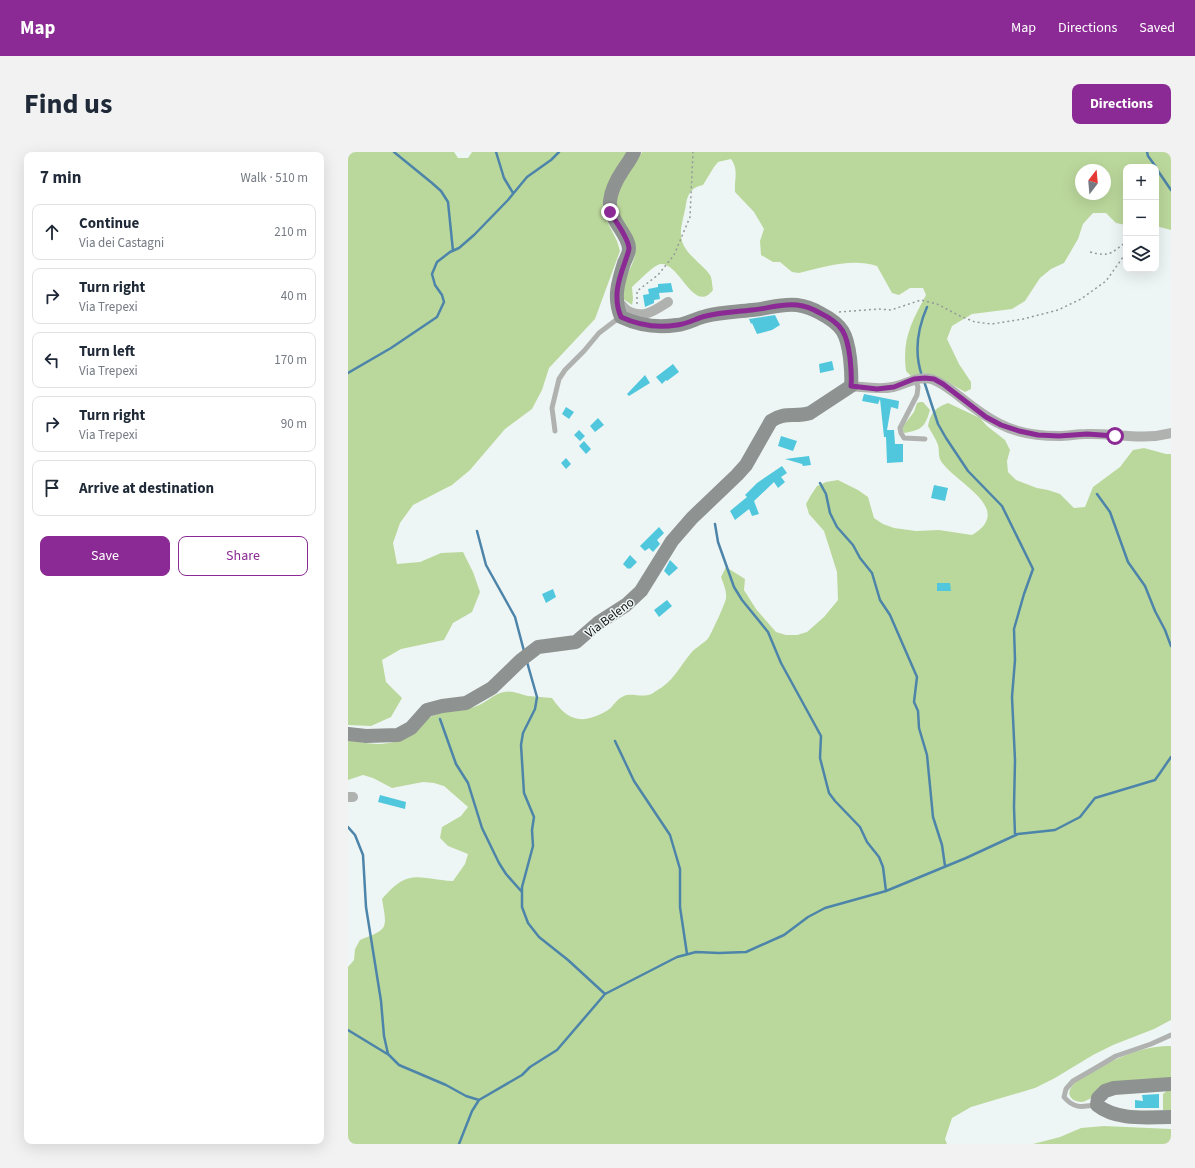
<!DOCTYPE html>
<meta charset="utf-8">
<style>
:root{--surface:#fff;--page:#f2f2f3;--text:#1f2937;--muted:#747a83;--line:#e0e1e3;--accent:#8b2a94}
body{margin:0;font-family:"Source Sans 3",sans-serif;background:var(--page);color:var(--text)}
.controls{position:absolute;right:12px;top:12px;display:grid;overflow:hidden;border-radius:8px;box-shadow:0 4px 16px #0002}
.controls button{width:36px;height:36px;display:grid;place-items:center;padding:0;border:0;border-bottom:1px solid var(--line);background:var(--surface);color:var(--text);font:20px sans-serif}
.compass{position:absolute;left:727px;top:12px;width:36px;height:36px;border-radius:50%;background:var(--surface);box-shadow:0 4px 16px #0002;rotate:16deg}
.stop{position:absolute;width:12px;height:12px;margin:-9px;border:3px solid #8b2a94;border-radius:50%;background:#fff}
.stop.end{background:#8b2a94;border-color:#fff;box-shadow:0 1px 4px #0008}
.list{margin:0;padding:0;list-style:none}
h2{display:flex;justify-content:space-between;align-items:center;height:52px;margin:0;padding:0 16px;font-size:17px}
h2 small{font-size:13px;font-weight:400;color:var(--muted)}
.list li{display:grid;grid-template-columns:26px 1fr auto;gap:12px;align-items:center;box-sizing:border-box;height:56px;margin:0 8px 8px;padding:0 8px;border:1px solid var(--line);border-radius:8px}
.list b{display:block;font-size:15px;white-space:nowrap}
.list p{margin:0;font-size:13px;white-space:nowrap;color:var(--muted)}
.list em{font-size:13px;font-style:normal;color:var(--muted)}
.actions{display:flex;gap:8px;padding:12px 16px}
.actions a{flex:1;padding:9px 0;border:1px solid var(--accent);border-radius:8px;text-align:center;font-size:14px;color:var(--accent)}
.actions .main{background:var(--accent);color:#fff}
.icon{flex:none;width:22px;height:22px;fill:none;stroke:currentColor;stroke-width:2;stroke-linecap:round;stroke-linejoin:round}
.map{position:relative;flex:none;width:823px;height:992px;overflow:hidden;border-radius:8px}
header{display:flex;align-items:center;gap:24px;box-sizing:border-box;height:56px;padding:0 20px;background:var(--accent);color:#fff}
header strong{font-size:19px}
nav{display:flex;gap:22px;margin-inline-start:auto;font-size:14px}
.intro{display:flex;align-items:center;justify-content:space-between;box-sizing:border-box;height:96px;padding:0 24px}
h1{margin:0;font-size:28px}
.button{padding:10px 18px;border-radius:8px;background:var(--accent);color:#fff;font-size:14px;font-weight:700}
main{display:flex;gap:24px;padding:0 24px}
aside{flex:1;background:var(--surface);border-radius:8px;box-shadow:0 4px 16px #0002}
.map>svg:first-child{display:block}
.green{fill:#bbd89c;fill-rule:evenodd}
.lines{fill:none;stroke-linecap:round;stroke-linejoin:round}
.stream{stroke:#4d84a9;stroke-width:2.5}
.building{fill:#51c7dd}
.path{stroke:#939998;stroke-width:1.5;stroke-dasharray:2 3;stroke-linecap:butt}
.lane{stroke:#b0b2b0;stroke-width:5}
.street{stroke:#b0b2b0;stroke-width:10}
.secondary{stroke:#8e9290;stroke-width:14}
.route{stroke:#8b2a94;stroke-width:5}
.labels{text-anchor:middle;stroke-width:3;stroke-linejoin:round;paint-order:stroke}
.street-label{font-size:13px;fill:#0f1111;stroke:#eef6f5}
</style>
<header>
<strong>Map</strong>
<nav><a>Map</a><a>Directions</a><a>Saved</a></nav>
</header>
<div class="intro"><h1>Find us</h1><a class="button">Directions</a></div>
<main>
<aside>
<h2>7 min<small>Walk · 510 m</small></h2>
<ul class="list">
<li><svg class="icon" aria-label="ahead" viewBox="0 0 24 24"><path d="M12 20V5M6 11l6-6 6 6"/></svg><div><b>Continue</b><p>Via dei Castagni</p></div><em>210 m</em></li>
<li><svg class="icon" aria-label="right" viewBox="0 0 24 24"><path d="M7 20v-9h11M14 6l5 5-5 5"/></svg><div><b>Turn right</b><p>Via Trepexi</p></div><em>40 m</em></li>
<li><svg class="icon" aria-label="left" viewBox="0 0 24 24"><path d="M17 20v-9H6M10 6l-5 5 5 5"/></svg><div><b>Turn left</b><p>Via Trepexi</p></div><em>170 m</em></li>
<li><svg class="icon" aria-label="right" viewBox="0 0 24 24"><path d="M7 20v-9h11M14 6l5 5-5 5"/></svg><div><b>Turn right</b><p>Via Trepexi</p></div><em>90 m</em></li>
<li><svg class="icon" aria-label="arrive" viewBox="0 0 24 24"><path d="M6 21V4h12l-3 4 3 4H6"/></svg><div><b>Arrive at destination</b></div></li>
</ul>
<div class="actions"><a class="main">Save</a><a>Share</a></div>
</aside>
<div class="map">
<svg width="823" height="992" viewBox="0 0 823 992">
<rect width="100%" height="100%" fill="#eef6f5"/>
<path class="green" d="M 0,0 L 106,0 L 110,6 L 120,6 L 124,0 L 281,0 L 257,58 L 259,69 L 269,89 L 272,99 L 247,167 L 201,216 L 194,238 L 184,257 L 157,277 L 122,318 L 104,333 L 65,353 L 52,371 L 45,391 L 49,412 L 72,410 L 93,401 L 115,400 L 125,420 L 132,440 L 124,460 L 105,471 L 96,488 L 53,497 L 34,508 L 38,530 L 54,546 L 43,565 L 23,574 L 0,573 Z
M 294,0 L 823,0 L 823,78 L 808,74 L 808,15 L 778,15 L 778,73 L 768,71 L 758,61 L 745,61 L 735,72 L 730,87 L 716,111 L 703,117 L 692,126 L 677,149 L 664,157 L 624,162 L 604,174 L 599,187 L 611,212 L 623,230 L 623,237 L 617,240 L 589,224 L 575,221 L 563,224 L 558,219 C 554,187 563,171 578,143 L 575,136 L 562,136 L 551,143 L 544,141 L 529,114 C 503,106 477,115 451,121 L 444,120 L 432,110 L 425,110 L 413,103 L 412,89 L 416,77 L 406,60 L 387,40 C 386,27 391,18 383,7 L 370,10 L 366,15 L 355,33 C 344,35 340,41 338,52 C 337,61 332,75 333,83 C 334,101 352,109 362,123 C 364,126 364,133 365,138 C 346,163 332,111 313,112 C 305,113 290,130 284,135 L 285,147 L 284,153 L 278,149 L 274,146 C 275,141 274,135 276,130 C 280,119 289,107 287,95 C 285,85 273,72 269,62 C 263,40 285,18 294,0 ZM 733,18 L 757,18 L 757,42 L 733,42 Z
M 572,250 L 575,250 L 582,258 C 577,275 574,278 556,281 L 554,277 L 555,274 L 566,260 L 569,251 Z
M 600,251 L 632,266 L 639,274 L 657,288 L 662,298 L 659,309 L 660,320 L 668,328 L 689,336 L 700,338 L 712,342 L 726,356 L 737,355 L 745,335 L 772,315 L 785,298 L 796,296 L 818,302 L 823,302 L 823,868 L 806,877 L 765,893 L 745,903 L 707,926 L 687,936 L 623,955 L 604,966 L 597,987 L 599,992 L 0,992 L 0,815 L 6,808 L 7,797 L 12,788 C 41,777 39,777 34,747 C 61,715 70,727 105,729 L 117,712 L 120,702 L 100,694 L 92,686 L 94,675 L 113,664 L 120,655 L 96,634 L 86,631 L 75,630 L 44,636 L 25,626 L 15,623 L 0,628 L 0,588 C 25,593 45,596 66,579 C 72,575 75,569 82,565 C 96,558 112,559 126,555 C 137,552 145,542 156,540 C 164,538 172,542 180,544 C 188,545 196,545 204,546 C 220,570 235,573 260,558 C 266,554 267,548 276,544 C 283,541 292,545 300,543 C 303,543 306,540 308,539 C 324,531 332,514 343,501 C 348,495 357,491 361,485 C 364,480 378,450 378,446 C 379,439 375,431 373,425 L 378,415 L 397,427 L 396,438 L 408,457 L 428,480 L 438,483 L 449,483 L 459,480 L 476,465 L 490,448 L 489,420 L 476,379 L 461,362 L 458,352 L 463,343 L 469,334 L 478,330 L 490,328 L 510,338 L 520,345 L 526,366 L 535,372 L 546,376 L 568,379 L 591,378 L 624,383 C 666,358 612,333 596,313 C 589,306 592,301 590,293 C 588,287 583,280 580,274 C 583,260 587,256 600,251 Z
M 823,894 L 823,928 C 799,933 775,937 751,942 C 745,944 740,949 734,950 C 723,950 717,942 725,933 C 728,928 735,925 740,922 C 764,908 794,893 823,894 Z
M 821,937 L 823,937 L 823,958 L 815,958 L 815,942 Z
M 756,974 L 823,977 L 823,992 L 685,992 L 712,985 L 733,976 Z"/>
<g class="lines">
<path class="stream" d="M 46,0 L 84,31 L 93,39 L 100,50 L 105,99
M 148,0 L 156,26 L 165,41
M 799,0 L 800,4 L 808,15
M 808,16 L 823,38
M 0,221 L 43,196 L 89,165 L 96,150 L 94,143 L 87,133 L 84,122 L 89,110 L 102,100 L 111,96 L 126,83 L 160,48 L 179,25 L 203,8 L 211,0
M 574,224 C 566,201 569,178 579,155
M 576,229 L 590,272 L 598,286 L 620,319 L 654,354 L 685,417 L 676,442 L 666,477 L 667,508 L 664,545 L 667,608 L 666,655 L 667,683
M 472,331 L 478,342 L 482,361 L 489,375 L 505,393 L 512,406 L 524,421 L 532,448 L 542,463 L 569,525 L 566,550 L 570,559 L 571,576 L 579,603 L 585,665 L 594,693 L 597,714
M 749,342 L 762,360 L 780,410 L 797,434 L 807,459 L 817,478 L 823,494
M 367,372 L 370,390 L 386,435 L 394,448 L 420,480 L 433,511 L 473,584 L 472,606 L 481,641 L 487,649 L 512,675 L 519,690 L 531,705 L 535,715 L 538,739
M 129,379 L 138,413 L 167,465 L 176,499
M 179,510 L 189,545 L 187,557 L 175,581 L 173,593 L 176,641 L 186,665 L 184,678 L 185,694 L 174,735 L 174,755 L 180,771 L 191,785 L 220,808 L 257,842
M 92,567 L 108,612 L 120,631 L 134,676 L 151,711 L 158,722 L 174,740
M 267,589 L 286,629 L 322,683 L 332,717 L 332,755 L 339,802
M 0,675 L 7,683 L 15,703 L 18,755 L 33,849 L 36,884 L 40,902 L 51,913 L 98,933 L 118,944 L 131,948
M 0,878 L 41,903
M 111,992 L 124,959 L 131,948 L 174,923 L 182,915 L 209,898 L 257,842 L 329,805 L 348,800 L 371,801 L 398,800 L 436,783 L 460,765 L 477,756 L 538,739 L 618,706 L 670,682 L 707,678 L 732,665 L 747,646 L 807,628 L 812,621 L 823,605"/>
</g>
<path class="building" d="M 323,131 L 325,140 L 311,141 L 312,147 L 306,148 L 306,151 L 297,155 L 295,143 L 301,142 L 300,137 L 310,135 L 310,132 Z
M 427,163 L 432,173 L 424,178 L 409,182 L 404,171 L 403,172 L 401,167 Z
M 484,209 L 486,218 L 472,221 L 471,212 Z
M 325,212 L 331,220 L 319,229 L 318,228 L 314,232 L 308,225 Z
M 297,223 L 302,231 L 281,244 L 279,242 Z
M 516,242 L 551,249 L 550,257 L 543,255 L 539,278 L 546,278 L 547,292 L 555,292 L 555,310 L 539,311 L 538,285 L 536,285 L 532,247 L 530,252 L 514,249 Z
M 218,255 L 226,260 L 221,267 L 214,262 Z
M 250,266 L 256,273 L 247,280 L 242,274 Z
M 231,278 L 237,284 L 232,289 L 226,283 Z
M 433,284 L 449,289 L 445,299 L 430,294 Z
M 236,289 L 243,297 L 238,302 L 231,294 Z
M 461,304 L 463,313 L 455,314 L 454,312 L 437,307 Z
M 218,306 L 223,312 L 218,317 L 213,311 Z
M 434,314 L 439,321 L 433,325 L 437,330 L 430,336 L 426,330 L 406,349 L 411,362 L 404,364 L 401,357 L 387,368 L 382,359 L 399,345 L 397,343 L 409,331 Z
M 586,333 L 600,336 L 597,349 L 583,346 Z
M 311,375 L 316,381 L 309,388 L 312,392 L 305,400 L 301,396 L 297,399 L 292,394 Z
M 282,403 L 289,410 L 282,417 L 281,416 L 280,417 L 275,412 Z
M 322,408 L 330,416 L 321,424 L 316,419 Z
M 589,431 L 602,431 L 603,439 L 589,439 Z
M 205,437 L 208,445 L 198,451 L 194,442 Z
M 319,448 L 324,454 L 311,465 L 306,458 Z
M 32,643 L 58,650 L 57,657 L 30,650 Z
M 811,942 L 811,956 L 787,956 L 787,948 L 795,949 L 794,943 Z"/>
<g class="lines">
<path class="path" d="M 742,100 C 762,105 762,102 778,90
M 289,152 L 289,139 L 310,123 L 326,103 L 342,65 L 345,0
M 491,160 L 531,157 L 543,158 L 573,148 L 589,152 L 612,164 L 627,170 L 644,172 L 675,167 L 710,158 L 733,147 L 758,129 L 778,101"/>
<path class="lane" d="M 567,227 L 570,235 L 569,243 L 552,276 L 553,281 L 556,286 L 577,287
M 207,279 L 204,256 L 211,227 L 217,218 L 236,199 L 251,181 L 272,165
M 748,953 C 734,955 726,957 716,945 L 718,937 L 725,929 L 746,917 L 768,904 L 803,892 L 823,883"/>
<path class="street" d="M 268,147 C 272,151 277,158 282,160 C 296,167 309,157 320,150
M 503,234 C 517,235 531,238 545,235 C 559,232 572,222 586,228 C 594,231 600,236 607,241 C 621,252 635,264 652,272 C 669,281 692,284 711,284 C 720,284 729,282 738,282 C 769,281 792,289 823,281
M 0,645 L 5,645"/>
<path class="secondary" d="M 0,582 L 18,584 L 50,583 L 63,576 L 79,558 L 94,554 L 118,551 L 144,536 L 173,508 L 190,495 L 228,490 L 250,471 L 278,453 L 293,439 L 324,389 L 344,366 L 389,323 L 398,313 L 423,269 C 437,259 447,266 462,261 L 503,234 C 504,224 503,216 502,206 C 499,182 495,173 472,161 C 465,157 457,154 449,153 C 433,151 419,157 404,158 C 388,160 374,160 358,164 C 349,166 339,172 329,173 C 310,176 290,173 273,165 C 265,146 270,130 276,111 C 278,107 281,101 281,97 C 281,82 260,68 262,49 C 263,39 269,27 275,18 C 279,12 283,7 286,0
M 823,932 L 766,936 L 757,939 L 750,946 L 749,953 C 769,969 799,965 823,965"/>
</g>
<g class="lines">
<path class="route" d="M 262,60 C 267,69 280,85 281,96 C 281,100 278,106 277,110 C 270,129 265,146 273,165 C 290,173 310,176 329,173 C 339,172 349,166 358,164 C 374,160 388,160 404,158 C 419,157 433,151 449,153 C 457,154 465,157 472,161 C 495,172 499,182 502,206 C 503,216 504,224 503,234 L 529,237 L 546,235 L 566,227 L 577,226 L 586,227 L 595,232 L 638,265 L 653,273 L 671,279 L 690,283 L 711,284 L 739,282 L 767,284"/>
</g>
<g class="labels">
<g class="street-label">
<text transform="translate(261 465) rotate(-37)" y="5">Via Beleno</text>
</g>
</g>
</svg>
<div class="controls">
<button>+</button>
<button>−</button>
<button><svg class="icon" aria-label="layers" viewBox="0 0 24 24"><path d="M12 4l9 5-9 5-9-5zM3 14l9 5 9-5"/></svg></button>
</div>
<svg class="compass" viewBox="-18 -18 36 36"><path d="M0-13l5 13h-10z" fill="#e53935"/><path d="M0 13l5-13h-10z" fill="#747a83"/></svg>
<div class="stop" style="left:767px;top:284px"></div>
<div class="stop end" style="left:262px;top:60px"></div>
</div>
</main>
